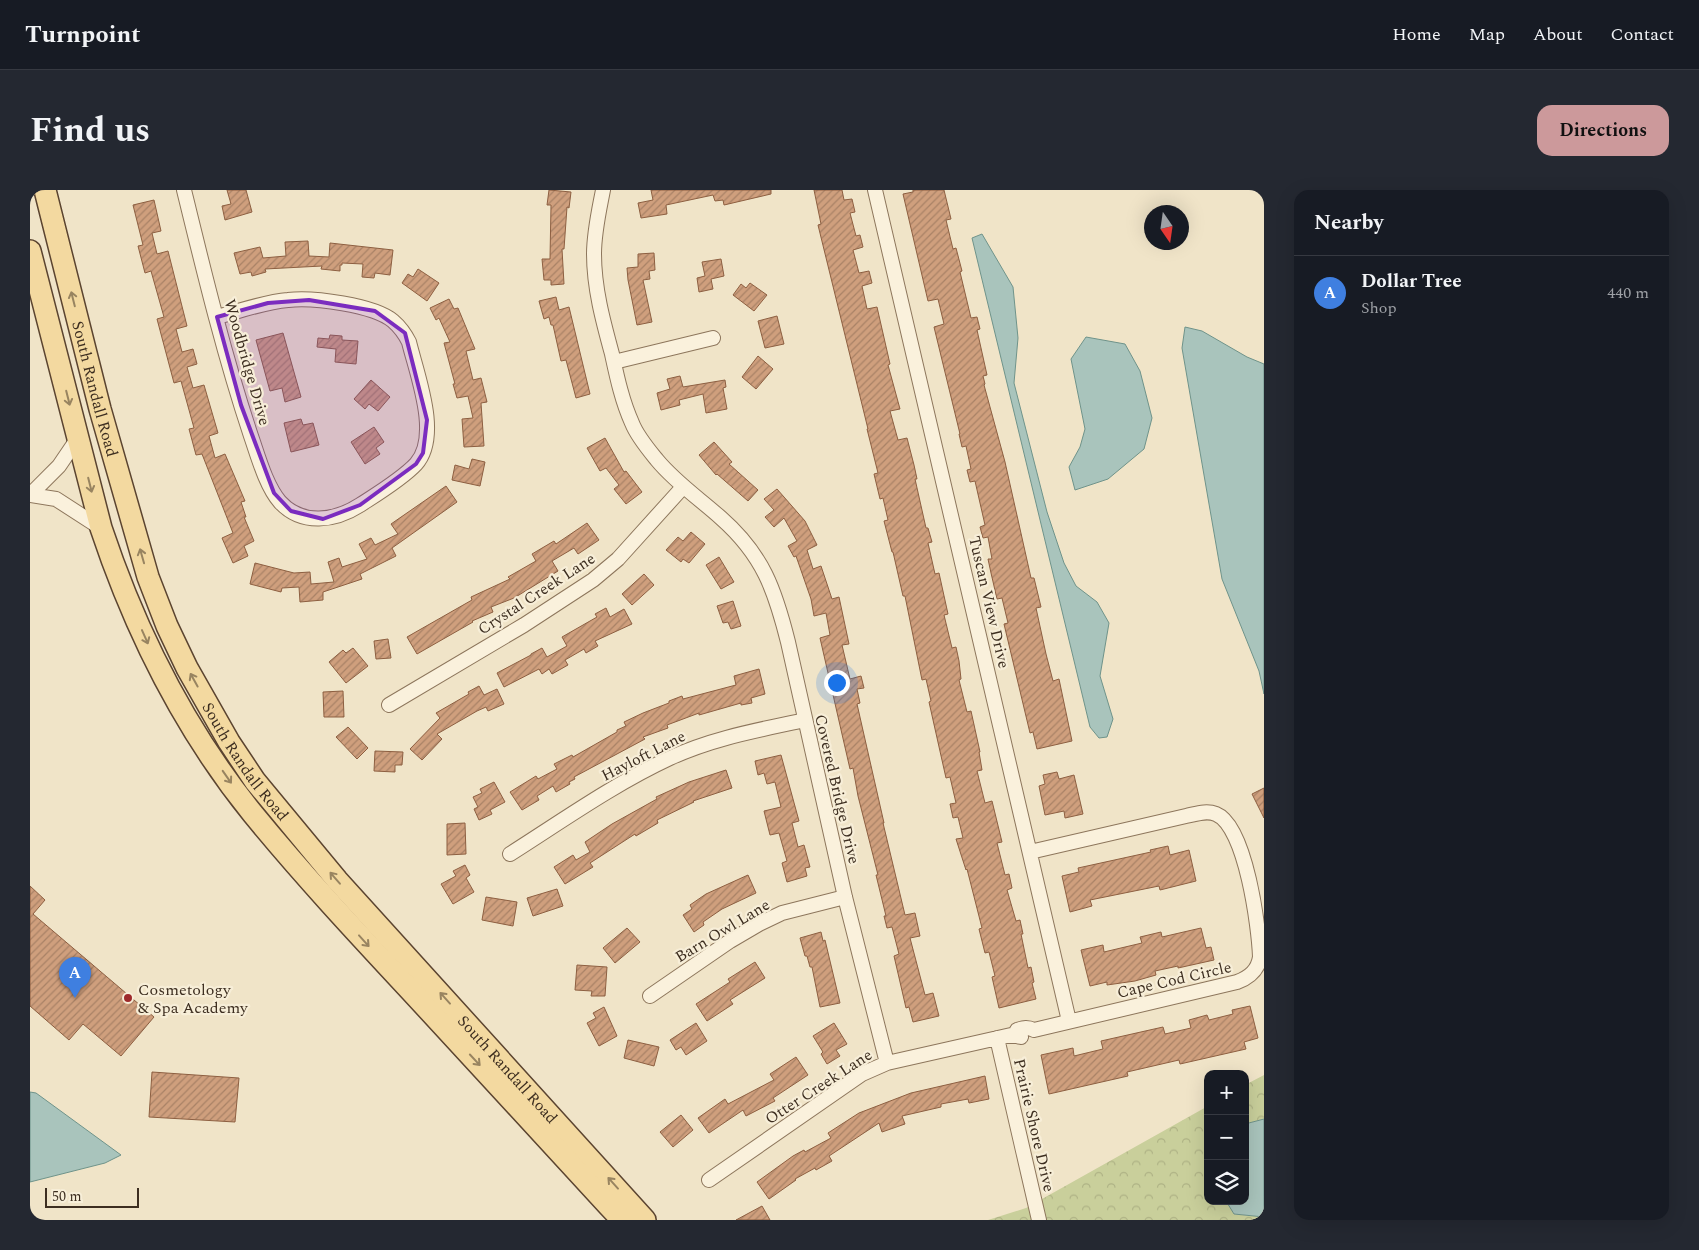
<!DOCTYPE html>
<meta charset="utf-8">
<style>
:root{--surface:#171b24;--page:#242831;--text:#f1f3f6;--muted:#9ea1a6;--line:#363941;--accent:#cc999b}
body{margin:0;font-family:Spectral,serif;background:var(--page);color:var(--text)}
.controls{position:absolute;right:15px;bottom:15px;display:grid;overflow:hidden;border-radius:10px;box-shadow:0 5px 20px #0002}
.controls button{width:45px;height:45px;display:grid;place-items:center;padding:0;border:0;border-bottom:1px solid var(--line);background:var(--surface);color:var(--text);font:25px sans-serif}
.compass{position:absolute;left:1114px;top:15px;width:45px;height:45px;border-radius:50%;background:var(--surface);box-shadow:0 5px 20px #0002;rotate:167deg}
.scale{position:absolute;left:15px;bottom:12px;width:94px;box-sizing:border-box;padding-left:5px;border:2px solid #3d2e20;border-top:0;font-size:14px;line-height:18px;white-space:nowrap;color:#3d2e20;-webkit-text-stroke:4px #f7eed8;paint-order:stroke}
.you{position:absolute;left:806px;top:492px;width:18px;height:18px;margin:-12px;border:4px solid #fff;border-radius:50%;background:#1a73e8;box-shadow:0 0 0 8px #1a73e833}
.badge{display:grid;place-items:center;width:32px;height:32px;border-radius:50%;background:var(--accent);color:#fff;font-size:16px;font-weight:700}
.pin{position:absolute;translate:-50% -41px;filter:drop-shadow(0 1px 2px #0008)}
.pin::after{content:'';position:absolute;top:26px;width:18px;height:15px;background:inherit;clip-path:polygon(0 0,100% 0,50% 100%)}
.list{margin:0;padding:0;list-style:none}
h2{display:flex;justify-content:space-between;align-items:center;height:65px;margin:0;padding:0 20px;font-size:21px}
h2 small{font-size:16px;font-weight:400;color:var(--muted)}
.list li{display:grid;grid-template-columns:32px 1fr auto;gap:15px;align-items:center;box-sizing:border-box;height:75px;padding:0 20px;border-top:1px solid var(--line)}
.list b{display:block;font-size:19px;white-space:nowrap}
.list p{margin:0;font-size:16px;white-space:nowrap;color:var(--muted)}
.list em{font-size:16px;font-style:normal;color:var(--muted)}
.icon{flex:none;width:28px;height:28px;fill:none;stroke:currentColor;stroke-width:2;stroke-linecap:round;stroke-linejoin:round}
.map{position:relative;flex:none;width:1234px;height:1030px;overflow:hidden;border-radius:15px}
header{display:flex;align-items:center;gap:30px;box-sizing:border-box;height:70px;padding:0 25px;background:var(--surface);border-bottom:1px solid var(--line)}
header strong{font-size:24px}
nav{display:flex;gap:28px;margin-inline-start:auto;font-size:18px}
.intro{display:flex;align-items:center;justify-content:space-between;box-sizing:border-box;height:120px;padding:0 30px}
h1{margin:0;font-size:35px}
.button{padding:12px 22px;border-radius:15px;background:var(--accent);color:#111;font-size:18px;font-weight:700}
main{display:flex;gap:30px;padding:0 30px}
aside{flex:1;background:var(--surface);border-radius:15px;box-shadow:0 5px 20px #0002}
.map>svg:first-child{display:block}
.forest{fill:url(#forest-crowns)}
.water{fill:#a9c4bc;stroke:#6f938a}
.building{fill:url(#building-hatch);stroke:#8d5f41}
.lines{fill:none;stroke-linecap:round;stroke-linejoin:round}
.minor-casing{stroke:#8d765c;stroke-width:16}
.primary-casing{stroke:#5b4430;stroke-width:24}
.minor{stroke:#faf1dc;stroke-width:14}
.primary{stroke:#f3d9a0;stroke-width:21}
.oneway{stroke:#988460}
.marked{fill:#7b2cbf;fill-opacity:0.2;stroke:#7b2cbf;stroke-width:4;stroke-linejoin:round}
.poi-dot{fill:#9e2a2b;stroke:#f7eed8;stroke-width:2}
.labels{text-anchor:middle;stroke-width:4.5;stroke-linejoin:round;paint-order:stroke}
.street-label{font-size:16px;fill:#3d2e20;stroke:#f7eed8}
.poi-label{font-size:16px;fill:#3d2e20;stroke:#f7eed8;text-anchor:start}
</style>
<header>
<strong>Turnpoint</strong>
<nav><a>Home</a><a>Map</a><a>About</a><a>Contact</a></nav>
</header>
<div class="intro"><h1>Find us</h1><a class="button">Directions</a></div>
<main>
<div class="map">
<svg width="1234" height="1030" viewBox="0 0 1234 1030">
<defs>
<pattern id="forest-crowns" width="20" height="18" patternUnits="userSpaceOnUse" patternTransform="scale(1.25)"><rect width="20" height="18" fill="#c9cf9b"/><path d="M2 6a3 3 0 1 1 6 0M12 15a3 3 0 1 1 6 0" fill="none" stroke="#aeb285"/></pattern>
<pattern id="building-hatch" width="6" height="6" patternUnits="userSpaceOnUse" patternTransform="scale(1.25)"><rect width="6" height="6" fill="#cf9f7d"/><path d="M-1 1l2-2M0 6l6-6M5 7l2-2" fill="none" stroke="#a98266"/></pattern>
</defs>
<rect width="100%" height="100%" fill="#f0e4c8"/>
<path class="forest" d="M 1234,885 L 1234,929 L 1215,934 L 1215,895 Z
M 1178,916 L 1178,1011 L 1196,1011 L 1204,1024 L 1234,1027 L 1234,1030 L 958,1030 L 996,1018 Z"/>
<path class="water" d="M 952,44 L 983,97 L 988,148 L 984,193 L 1017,322 L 1034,373 L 1046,396 L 1067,412 L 1079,433 L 1070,486 L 1083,529 L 1077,547 L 1069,548 L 1060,537 L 942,48 Z
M 1155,137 L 1172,141 L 1217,167 L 1234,174 L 1234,504 L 1229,481 L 1192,389 L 1152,158 Z
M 1056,147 L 1095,154 L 1110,181 L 1122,228 L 1114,259 L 1078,289 L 1045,300 L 1039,277 L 1050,257 L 1055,239 L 1041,169 Z
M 0,902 L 6,903 L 91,965 L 75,973 L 0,992 Z
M 1234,929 L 1234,1027 L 1204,1024 L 1196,1011 L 1215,1011 L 1215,934 Z"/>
<path class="building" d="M 197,0 L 216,0 L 222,22 L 195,30 L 192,16 L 201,14 Z
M 519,0 L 541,2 L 539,18 L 537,17 L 534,59 L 532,59 L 534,94 L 521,95 L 521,90 L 514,90 L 512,69 L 520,69 L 521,15 L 517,15 Z
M 621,0 L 741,0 L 741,4 L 694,15 L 693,10 L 685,11 L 683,5 L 636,15 L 637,24 L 611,28 L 608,13 L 623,10 Z
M 784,0 L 812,0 L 814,10 L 822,9 L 825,22 L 820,23 L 826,46 L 830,45 L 833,57 L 823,60 L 829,83 L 839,81 L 842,93 L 832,96 L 837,119 L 847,117 L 860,174 L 858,175 L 870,219 L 860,221 L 868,250 L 877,248 L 884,275 L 887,289 L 885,289 L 896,338 L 898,338 L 902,352 L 898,353 L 905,384 L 909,383 L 918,424 L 914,425 L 922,458 L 926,457 L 929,471 L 931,489 L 929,490 L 937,522 L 941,521 L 950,562 L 949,562 L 952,580 L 947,581 L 955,613 L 962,611 L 972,652 L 967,653 L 975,685 L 979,684 L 982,698 L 977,700 L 986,731 L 990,730 L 993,744 L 991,744 L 998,778 L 1001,777 L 1004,792 L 1002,793 L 1006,809 L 969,818 L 962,787 L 965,786 L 959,762 L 955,763 L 949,739 L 952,738 L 937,679 L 936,680 L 926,649 L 933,648 L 928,627 L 923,628 L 920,614 L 926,613 L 920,587 L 916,588 L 899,512 L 901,511 L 896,489 L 892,490 L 875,406 L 873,406 L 863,362 L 862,362 L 854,331 L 858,330 L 853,308 L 850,309 L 844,284 L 848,283 L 837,239 L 838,239 L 788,35 L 791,34 Z
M 883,0 L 914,0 L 921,29 L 916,30 L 923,59 L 926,58 L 932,81 L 930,82 L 941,128 L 947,127 L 950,139 L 947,140 L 957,185 L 953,186 L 955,194 L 954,195 L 975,272 L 1001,388 L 1004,388 L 1011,417 L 1006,418 L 1016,464 L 1023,491 L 1029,489 L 1042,551 L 1007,559 L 1003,542 L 1000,543 L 974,434 L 978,433 L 972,408 L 967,409 L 961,383 L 958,369 L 962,369 L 958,347 L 953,348 L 950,337 L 955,335 L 945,291 L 940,292 L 937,280 L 941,279 L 936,256 L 932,257 L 929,244 L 930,244 L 904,137 L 914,134 L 908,109 L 898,111 L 873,4 L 883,2 Z
M 124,10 L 131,41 L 122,43 L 127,64 L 138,61 L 157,136 L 146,139 L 152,162 L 163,159 L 167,174 L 157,177 L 163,198 L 174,195 L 188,243 L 179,246 L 185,268 L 195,264 L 215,311 L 211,312 L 216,327 L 214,327 L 224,351 L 214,356 L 218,366 L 203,373 L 192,348 L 203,343 L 172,264 L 166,265 L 159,239 L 164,238 L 151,191 L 144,193 L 127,129 L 134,127 L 121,81 L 115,83 L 108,56 L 113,55 L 103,15 Z
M 278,51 L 279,66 L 299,67 L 300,53 L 363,60 L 360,85 L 345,83 L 344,88 L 332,87 L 333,74 L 312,73 L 312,75 L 310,75 L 310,81 L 291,79 L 292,76 L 235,79 L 236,82 L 222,86 L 221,82 L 210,84 L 204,63 L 230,57 L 233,68 L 256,66 L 255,52 Z
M 624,63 L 625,80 L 619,81 L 620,89 L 613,90 L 622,132 L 607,135 L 598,90 L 597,78 L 608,77 L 608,64 Z
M 691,69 L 694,86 L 681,89 L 683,99 L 669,102 L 667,88 L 675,86 L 672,72 Z
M 388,79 L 409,93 L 397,111 L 372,93 L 378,84 L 383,87 Z
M 720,93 L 737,105 L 724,121 L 703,105 L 711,94 L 716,98 Z
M 526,107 L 529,120 L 539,117 L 560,204 L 546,208 L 536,170 L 531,171 L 523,135 L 521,135 L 519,127 L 514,129 L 509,111 Z
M 419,109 L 424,119 L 428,118 L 445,159 L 436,161 L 443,190 L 451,188 L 457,212 L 451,213 L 454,256 L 434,257 L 432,229 L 443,228 L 438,206 L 427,208 L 423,194 L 425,194 L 414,153 L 420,152 L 409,128 L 406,130 L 400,118 Z
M 747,126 L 754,154 L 735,158 L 728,131 Z
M 253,143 L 271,207 L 255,212 L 252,198 L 240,201 L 226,150 Z
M 300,145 L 312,146 L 312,150 L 328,151 L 326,174 L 305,172 L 306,159 L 287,157 L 288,148 L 299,149 Z
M 728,166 L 743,179 L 726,199 L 712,187 Z
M 650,186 L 653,197 L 695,190 L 696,197 L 693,198 L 697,219 L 676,223 L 673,204 L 649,210 L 650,215 L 631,220 L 627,203 L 640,199 L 637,189 Z
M 341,190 L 360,207 L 348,221 L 339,214 L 335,219 L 324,209 Z
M 271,229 L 273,235 L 283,233 L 289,255 L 261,262 L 254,233 Z
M 344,237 L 354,252 L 346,258 L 350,264 L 335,274 L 321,252 Z
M 575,248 L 594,282 L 596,281 L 612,302 L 596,314 L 584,299 L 589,295 L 576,278 L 570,281 L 557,258 Z
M 684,252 L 702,272 L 699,274 L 728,300 L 718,311 L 687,284 L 686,285 L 669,265 Z
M 442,269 L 455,272 L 450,296 L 422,290 L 425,275 L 439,279 Z
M 416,296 L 427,312 L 362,358 L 366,366 L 330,384 L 332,389 L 293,402 L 293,410 L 270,412 L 269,397 L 252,398 L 251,402 L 220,394 L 225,373 L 264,383 L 280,382 L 281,394 L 304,392 L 298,372 L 309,368 L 312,377 L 337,369 L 329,354 L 341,348 L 345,355 L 368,344 L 361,334 Z
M 747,299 L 775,331 L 787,355 L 777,360 L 783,379 L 791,376 L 802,409 L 809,407 L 819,454 L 812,455 L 820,489 L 831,486 L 834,498 L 827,499 L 830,513 L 827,514 L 854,633 L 853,633 L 875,725 L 885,723 L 890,746 L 880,748 L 895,805 L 903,803 L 909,826 L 883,832 L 879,817 L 876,818 L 864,766 L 869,764 L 862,737 L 857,738 L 854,726 L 856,726 L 846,685 L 848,685 L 828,606 L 823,578 L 820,579 L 790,448 L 800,445 L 796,423 L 784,426 L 781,409 L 766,366 L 764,367 L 758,356 L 767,351 L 754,328 L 744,337 L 735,327 L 744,320 L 734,309 Z
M 557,333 L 569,350 L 548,364 L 544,358 L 522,371 L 528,381 L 484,408 L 461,417 L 463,422 L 442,431 L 443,432 L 387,464 L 377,447 L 442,410 L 441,407 L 480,389 L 478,387 L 506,371 L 502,364 L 524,351 L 526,354 Z
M 661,342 L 675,354 L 659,373 L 653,369 L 651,372 L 636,360 L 648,347 L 653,351 Z
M 689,367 L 704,392 L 691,399 L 676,375 Z
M 614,384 L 624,395 L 602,415 L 592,404 Z
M 703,411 L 711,436 L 701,439 L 698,432 L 693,433 L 687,416 Z
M 576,418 L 580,427 L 594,419 L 602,434 L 565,451 L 568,456 L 556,463 L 554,459 L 535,470 L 538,475 L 522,484 L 519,479 L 512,484 L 509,479 L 474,497 L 467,483 L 501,465 L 501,464 L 512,458 L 517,467 L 537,456 L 532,447 L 567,427 L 565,424 Z
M 358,449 L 361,468 L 346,469 L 344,451 Z
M 323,458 L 338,476 L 316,493 L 299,472 L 313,460 L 316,463 Z
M 729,479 L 735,504 L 721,508 L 722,513 L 711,515 L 711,513 L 669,525 L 669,523 L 637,535 L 638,538 L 613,547 L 615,549 L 544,587 L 545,589 L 539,592 L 540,594 L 526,602 L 523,596 L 507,606 L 509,610 L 492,620 L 480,602 L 506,586 L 508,589 L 527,579 L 524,574 L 542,565 L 543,567 L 587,542 L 587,540 L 596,536 L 594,532 L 613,523 L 639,513 L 639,511 L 652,506 L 653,509 L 706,495 L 704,486 Z
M 449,496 L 454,505 L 467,499 L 474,514 L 458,521 L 456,517 L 447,521 L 407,544 L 412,549 L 392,570 L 380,559 L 410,528 L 406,523 L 439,504 L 438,502 Z
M 313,501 L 314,527 L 294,527 L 293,502 Z
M 318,537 L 338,558 L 327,569 L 306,547 Z
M 345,561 L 373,562 L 372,575 L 365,575 L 365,582 L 344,581 Z
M 751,565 L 769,631 L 762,633 L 768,657 L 774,655 L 780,677 L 775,678 L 777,686 L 757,692 L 752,673 L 757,671 L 749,643 L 740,645 L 734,621 L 751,617 L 745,592 L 737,594 L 734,583 L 728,585 L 725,571 Z
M 696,580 L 702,598 L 663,611 L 664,612 L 627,630 L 628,633 L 606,646 L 605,644 L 560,673 L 563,677 L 535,694 L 524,677 L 543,665 L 546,670 L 560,662 L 555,652 L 582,634 L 627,609 L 626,607 L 659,592 Z
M 1027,582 L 1029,589 L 1044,585 L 1053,624 L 1035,628 L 1034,621 L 1015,625 L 1009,596 L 1015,594 L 1013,585 Z
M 464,592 L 475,612 L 460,620 L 462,624 L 449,630 L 444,619 L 448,617 L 443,607 L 452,603 L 450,599 Z
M 1234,598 L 1234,628 L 1222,604 Z
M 435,633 L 436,664 L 417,665 L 417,634 Z
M 1138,656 L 1140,665 L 1159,660 L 1166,691 L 1130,700 L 1129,696 L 1060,710 L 1062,716 L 1040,722 L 1032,686 L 1049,682 L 1048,678 L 1121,662 L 1120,660 Z
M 435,675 L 440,685 L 436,688 L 444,702 L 423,714 L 411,694 L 426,686 L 423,681 Z
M 718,685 L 726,703 L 692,719 L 673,732 L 674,735 L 664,742 L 653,725 L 662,719 L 660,715 L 676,704 Z
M 0,696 L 15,710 L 3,724 L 124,827 L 91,866 L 53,834 L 39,850 L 0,816 Z
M 527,699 L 533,716 L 503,726 L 497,708 Z
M 456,707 L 487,712 L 483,736 L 452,730 Z
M 597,738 L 610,752 L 585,773 L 573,758 Z
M 1171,738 L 1176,758 L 1181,757 L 1184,770 L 1148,778 L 1148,776 L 1125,781 L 1126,785 L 1105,791 L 1077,795 L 1077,792 L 1060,796 L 1051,760 L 1073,755 L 1074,762 L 1112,753 L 1110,747 L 1131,742 L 1132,747 Z
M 791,742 L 793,751 L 795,750 L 810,813 L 790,817 L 782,777 L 780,777 L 777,766 L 775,766 L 770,748 Z
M 725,772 L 735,788 L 700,810 L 703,814 L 677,831 L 666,814 L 700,792 L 698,789 Z
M 547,775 L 577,777 L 575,806 L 561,806 L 562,801 L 545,800 Z
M 1220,816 L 1228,848 L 1214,852 L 1216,859 L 1150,874 L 1149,870 L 1097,882 L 1098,886 L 1019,904 L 1011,865 L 1043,858 L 1044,866 L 1073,859 L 1071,851 L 1133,837 L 1135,844 L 1161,838 L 1159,830 L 1177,825 L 1179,830 L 1203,824 L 1202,820 Z
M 574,817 L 587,846 L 569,856 L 557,833 L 566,828 L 563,823 Z
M 666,833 L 677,851 L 656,865 L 651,857 L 646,860 L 640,850 Z
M 804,833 L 817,854 L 806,860 L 810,866 L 797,874 L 791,864 L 793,862 L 783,846 Z
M 598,850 L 629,857 L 624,876 L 594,868 Z
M 766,867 L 778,885 L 743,908 L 745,911 L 716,926 L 713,920 L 679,943 L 668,928 L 695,909 L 698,914 L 744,890 L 740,884 Z
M 122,882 L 209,888 L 205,932 L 119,927 Z
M 955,886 L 959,909 L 939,913 L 938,909 L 911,914 L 911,917 L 872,926 L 875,934 L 852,942 L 849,933 L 799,966 L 802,971 L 786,980 L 785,978 L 765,989 L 766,990 L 739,1009 L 727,992 L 763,966 L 774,960 L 775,962 L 801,948 L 798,943 L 829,923 L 881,903 Z
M 651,925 L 663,940 L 643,957 L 630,942 Z
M 732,1016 L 740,1030 L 706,1030 Z"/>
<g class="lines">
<defs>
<path id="minor" d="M 154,0 C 174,82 194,165 221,246 C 228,266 236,296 250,312 C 272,336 305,331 330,315 C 347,304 372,289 386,274 C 411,246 387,185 379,152 C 375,144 370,137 363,131 C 344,115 283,107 258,110 C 234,112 210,121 187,127
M 573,0 C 569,21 564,42 564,64 C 564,98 573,131 582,164 C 587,187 592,211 602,233 C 607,246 618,259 627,270 C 646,293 670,309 691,328 C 733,365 745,400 758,452 L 815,707 L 857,873
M 845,0 L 1039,831
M 584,172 L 683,148
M 0,305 L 26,309 L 71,338
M 0,305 L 29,276 L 48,248
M 359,515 L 494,435 L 563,390 L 588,369 L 653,297
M 480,664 C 532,631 584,594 640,568 C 683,548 729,540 775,530
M 620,806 L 700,751 L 729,734 L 752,723 L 815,707
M 985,845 L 987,840 C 994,838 997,837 1004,840 L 1207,792 C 1220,787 1228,780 1230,767 C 1229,738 1216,636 1186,624 C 1176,620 1166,624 1156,626 L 1000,662
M 967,848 L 1009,1030
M 679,990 L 832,884 L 857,873 L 981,845 L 991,847"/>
<g id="primary">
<path id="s1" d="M 15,0 L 70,219 L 118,387 L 137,436 L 157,478 L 199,552 L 225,591 L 307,690 L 615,1030"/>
<path d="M 0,61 L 71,338 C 105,440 155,540 223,624 C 273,685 327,743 381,801 C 451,877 521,954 592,1030"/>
</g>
</defs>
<use href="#minor" class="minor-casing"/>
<use href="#primary" class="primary-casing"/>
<use href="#minor" class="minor"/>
<use href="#primary" class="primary"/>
</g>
<defs><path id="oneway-shaft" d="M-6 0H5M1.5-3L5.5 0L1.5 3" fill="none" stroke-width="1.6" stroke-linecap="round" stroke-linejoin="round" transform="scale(1.25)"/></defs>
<g class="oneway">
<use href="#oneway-shaft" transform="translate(43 109) rotate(-104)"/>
<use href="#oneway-shaft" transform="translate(38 208) rotate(76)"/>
<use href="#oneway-shaft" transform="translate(60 295) rotate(76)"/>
<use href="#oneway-shaft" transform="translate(112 366) rotate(-106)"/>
<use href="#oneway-shaft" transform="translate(115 447) rotate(66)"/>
<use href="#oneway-shaft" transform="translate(164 490) rotate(-119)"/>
<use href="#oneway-shaft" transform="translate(197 587) rotate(55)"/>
<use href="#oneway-shaft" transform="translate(305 688) rotate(-131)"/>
<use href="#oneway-shaft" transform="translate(334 751) rotate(48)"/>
<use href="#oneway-shaft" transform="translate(415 808) rotate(-132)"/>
<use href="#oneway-shaft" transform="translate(445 870) rotate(47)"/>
<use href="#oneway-shaft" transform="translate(583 993) rotate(-132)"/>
</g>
<path class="marked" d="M 279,110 L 345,121 L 375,143 L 397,230 L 393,263 L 386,274 L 330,315 L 293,329 L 261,321 L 244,303 L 211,215 L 187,127 L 238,113 Z"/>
<circle class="poi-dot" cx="98" cy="808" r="5"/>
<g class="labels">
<g class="street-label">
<text transform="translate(218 172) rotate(74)" y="6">Woodbridge Drive</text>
<text dy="6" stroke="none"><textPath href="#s1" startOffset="205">South Randall Road</textPath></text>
<text transform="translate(506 403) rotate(-33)" y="6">Crystal Creek Lane</text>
<text transform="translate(960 412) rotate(77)" y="6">Tuscan View Drive</text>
<text transform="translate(613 565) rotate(-27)" y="6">Hayloft Lane</text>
<text dy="6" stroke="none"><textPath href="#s1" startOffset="610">South Randall Road</textPath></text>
<text transform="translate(808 599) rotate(77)" y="6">Covered Bridge Drive</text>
<text transform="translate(692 740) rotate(-31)" y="6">Barn Owl Lane</text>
<text transform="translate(1144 789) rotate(-13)" y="6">Cape Cod Circle</text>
<text dy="6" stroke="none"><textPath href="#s1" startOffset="1015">South Randall Road</textPath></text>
<text transform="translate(788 896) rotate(-33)" y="6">Otter Creek Lane</text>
<text transform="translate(1005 935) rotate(77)" y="6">Prairie Shore Drive</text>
</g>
<g class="poi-label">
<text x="108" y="805">Cosmetology<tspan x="108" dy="18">&amp; Spa Academy</tspan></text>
</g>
</g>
</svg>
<div class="controls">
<button>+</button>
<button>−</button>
<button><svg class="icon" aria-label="layers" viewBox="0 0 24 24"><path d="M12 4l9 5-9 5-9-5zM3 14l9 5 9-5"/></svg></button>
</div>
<svg class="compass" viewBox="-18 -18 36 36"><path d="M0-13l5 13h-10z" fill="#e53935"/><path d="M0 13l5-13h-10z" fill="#9ea1a6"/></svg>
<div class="scale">50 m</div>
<div class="you"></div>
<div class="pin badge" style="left:45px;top:808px;background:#3f7fe0">A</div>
</div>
<aside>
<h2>Nearby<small></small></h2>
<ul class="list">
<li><span class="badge" style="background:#3f7fe0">A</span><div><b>Dollar Tree</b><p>Shop</p></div><em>440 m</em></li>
</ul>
</aside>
</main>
